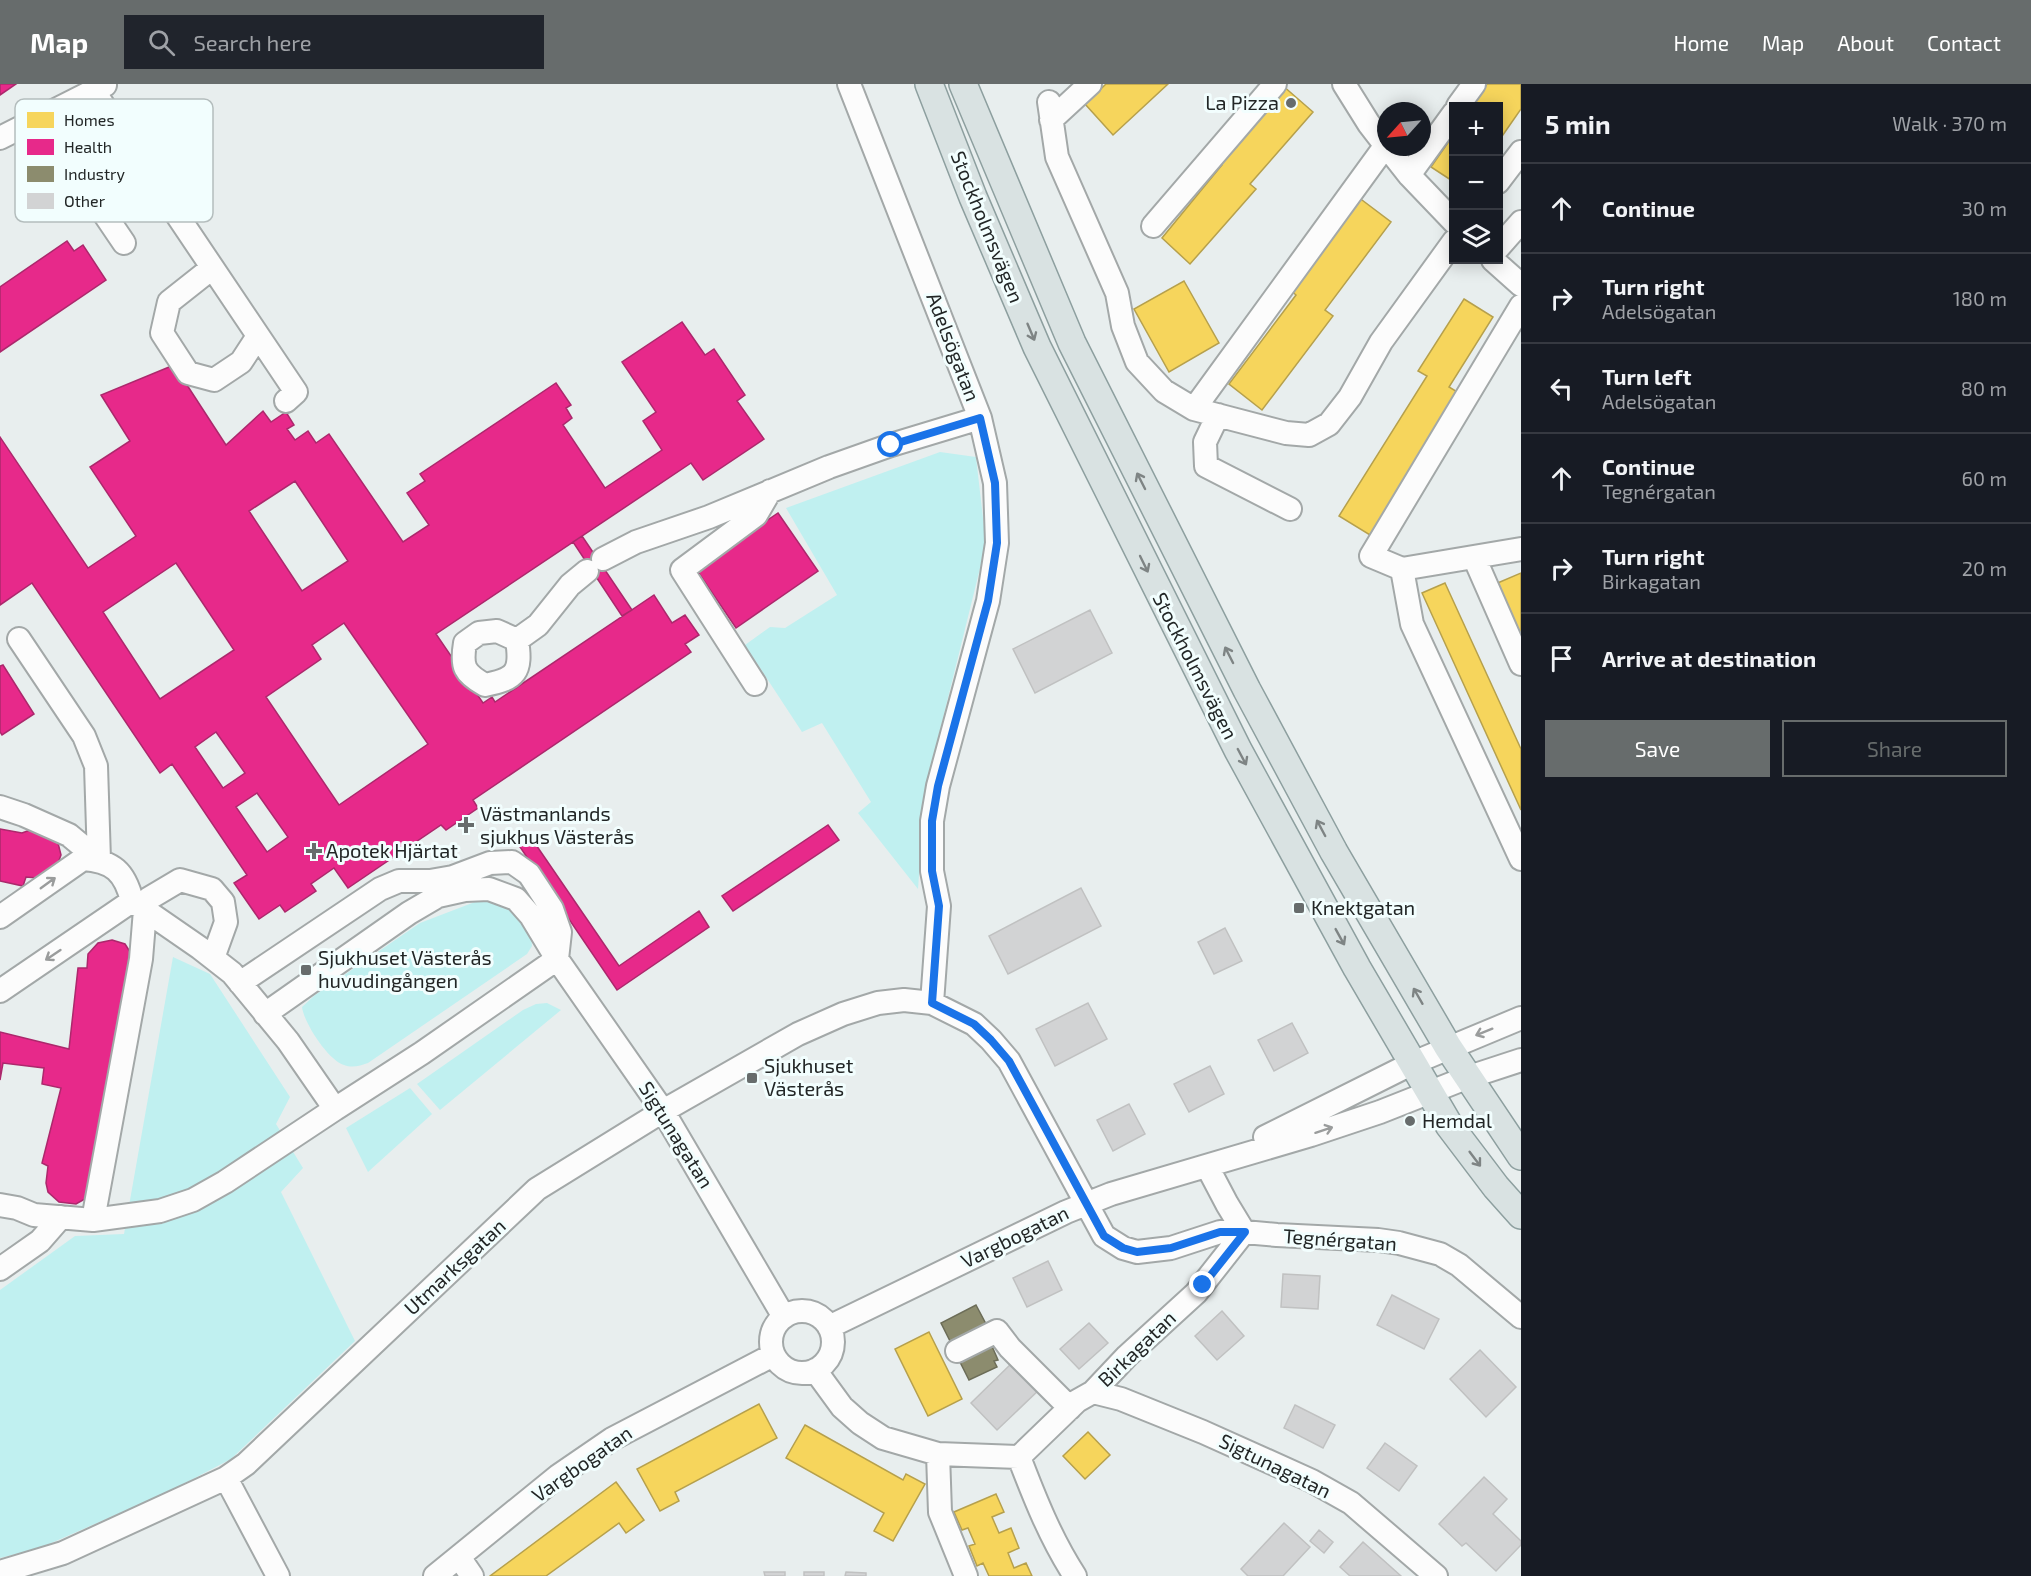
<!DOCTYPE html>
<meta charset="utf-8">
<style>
:root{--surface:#171b24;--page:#20242c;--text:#f1f3f6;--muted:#9ea1a6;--line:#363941;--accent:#676c6c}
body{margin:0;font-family:"Exo 2",sans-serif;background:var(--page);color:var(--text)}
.controls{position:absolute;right:18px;top:18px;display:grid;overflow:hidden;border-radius:0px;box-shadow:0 3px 15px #0003}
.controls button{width:54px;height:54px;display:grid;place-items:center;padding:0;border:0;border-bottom:2px solid var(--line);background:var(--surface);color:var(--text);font:30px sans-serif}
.compass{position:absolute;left:1377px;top:18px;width:54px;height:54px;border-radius:50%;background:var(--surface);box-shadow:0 3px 15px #0003;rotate:243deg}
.stop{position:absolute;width:18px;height:18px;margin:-14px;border:4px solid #1a73e8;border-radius:50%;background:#fff}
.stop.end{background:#1a73e8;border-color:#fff;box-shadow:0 2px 6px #0008}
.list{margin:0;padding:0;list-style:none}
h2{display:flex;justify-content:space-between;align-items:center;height:78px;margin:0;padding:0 24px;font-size:26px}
h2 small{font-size:20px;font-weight:400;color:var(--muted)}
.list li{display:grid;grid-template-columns:39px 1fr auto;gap:18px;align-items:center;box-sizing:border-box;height:90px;padding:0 24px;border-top:2px solid var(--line)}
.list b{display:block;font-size:22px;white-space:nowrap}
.list p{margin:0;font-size:20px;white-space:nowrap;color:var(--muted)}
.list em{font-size:20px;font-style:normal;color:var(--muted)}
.actions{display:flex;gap:12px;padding:18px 24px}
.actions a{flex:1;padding:14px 0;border:2px solid var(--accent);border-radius:0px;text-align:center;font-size:21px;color:var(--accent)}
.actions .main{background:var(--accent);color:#fff}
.icon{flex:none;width:33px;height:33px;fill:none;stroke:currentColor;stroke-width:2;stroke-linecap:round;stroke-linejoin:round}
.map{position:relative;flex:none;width:1521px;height:1492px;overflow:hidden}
header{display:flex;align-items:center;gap:36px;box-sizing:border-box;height:84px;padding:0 30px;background:var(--accent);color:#fff}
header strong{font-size:28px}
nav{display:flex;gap:33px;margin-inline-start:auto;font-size:21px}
.search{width:420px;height:54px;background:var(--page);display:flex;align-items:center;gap:15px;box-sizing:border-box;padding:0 21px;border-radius:0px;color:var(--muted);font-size:22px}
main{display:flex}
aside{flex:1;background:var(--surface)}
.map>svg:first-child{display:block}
.green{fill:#c0f0f0}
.homes{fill:#f6d55c;stroke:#b6a04c;stroke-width:1.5}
.health{fill:#e7298a;stroke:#ac286c;stroke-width:1.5;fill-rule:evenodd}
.industry{fill:#8c8c6e;stroke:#6c6d58;stroke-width:1.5}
.building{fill:#d2d3d4;stroke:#c0c1c1;stroke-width:1.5}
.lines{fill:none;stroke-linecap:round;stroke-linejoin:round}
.minor-casing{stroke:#a3a8a8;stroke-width:26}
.major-casing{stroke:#8d9f9f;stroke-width:30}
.minor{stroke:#fcfcfc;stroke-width:22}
.major{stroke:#d9e2e2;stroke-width:27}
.oneway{stroke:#7e8484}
.oneway2{stroke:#9a9c9c}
.route{stroke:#1a73e8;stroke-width:8}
.poi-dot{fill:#676c6c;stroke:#f2fefe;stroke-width:2}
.labels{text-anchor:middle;stroke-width:6;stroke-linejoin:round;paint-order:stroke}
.poi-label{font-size:20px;fill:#222626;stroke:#f2fefe;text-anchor:start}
.street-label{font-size:20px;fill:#222626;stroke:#f2fefe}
.key{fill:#f2fefe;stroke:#b4bdbd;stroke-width:1.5}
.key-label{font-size:16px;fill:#222626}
</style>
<header>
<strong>Map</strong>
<div class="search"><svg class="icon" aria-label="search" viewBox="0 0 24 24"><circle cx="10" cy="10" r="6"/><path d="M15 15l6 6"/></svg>Search here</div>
<nav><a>Home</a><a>Map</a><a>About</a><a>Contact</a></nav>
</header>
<main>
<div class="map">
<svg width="1521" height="1492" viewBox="0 0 1521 1492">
<rect width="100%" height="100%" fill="#e8eeee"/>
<path class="green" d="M 940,368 L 976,373 L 986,460 L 925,707 L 918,805 L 858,729 L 871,718 L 822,639 L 802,648 L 745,561 L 770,543 L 785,544 L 837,511 L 786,424 Z
M 480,816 L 494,817 L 510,824 L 531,850 L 532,862 L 527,870 L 368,979 C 360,982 352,984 344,981 C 328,976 304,939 302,923 L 315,911 L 420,839 Z
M 173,873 L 210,890 L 290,1013 L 276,1040 L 303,1084 L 281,1108 L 355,1257 L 231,1375 L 170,1407 L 40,1464 L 0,1474 L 0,1206 L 75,1152 L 124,1150 Z
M 547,919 L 561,926 L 440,1026 L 417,1000 L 523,926 L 536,920 Z
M 410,1004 L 432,1030 L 368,1088 L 346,1044 Z"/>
<path class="homes" d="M 1106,0 L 1168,0 L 1113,51 L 1085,20 Z
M 1487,0 L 1521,0 L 1521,25 L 1498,58 L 1498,22 L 1472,22 Z
M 1282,1 L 1313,28 L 1250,100 L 1256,105 L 1190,180 L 1162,154 L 1222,81 L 1216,77 Z
M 1454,50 L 1454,98 L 1431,83 Z
M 1358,113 L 1391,138 L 1325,226 L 1333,232 L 1262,326 L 1229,300 L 1296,211 L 1289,205 Z
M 1184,197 L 1219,259 L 1169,288 L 1134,225 Z
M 1464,215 L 1493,233 L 1449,303 L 1459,309 L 1370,451 L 1339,432 L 1427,292 L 1418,287 Z
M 1521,489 L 1521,564 L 1493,501 Z
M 1445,499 L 1521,665 L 1521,726 L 1422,509 Z
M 929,1248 L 962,1315 L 928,1332 L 895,1265 Z
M 759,1320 L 777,1354 L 675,1408 L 679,1417 L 660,1427 L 637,1385 Z
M 805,1341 L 903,1396 L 906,1390 L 925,1400 L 893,1457 L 874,1447 L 884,1429 L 786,1374 Z
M 1088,1348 L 1110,1371 L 1085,1395 L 1063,1372 Z
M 616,1398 L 644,1436 L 626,1449 L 619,1439 L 546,1492 L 490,1492 Z
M 996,1410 L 1004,1428 L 992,1433 L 999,1449 L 1011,1444 L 1019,1464 L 1008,1469 L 1014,1484 L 1026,1479 L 1032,1492 L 989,1492 L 983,1479 L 977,1482 L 969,1462 L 975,1460 L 968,1444 L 962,1446 L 954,1428 Z"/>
<path class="health" d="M 0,0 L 16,0 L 0,11 Z
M 67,157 L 74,167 L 83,161 L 106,196 L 0,268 L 0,203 Z
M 682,238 L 705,271 L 714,265 L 745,311 L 737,317 L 764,355 L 703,396 L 691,379 L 436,550 L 483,619 L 492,613 L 495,618 L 654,511 L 672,539 L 685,531 L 699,551 L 685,560 L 691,568 L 473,716 L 478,724 L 446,746 L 441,741 L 348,804 L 334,784 L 311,800 L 316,807 L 285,828 L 280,821 L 259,835 L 234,799 L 247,791 L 172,680 L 160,689 L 32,499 L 0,521 L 0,353 L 88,484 L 136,452 L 90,383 L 130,357 L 101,311 L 174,281 L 226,361 L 263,327 L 271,338 L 286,328 L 294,341 L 287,345 L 295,356 L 308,347 L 316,359 L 329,350 L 403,458 L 429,441 L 407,409 L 425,397 L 420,390 L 556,299 L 571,321 L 566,324 L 572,334 L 563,341 L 605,404 L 662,366 L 643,337 L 656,328 L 622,278 ZM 295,397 L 348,477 L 302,507 L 249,427 ZM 176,479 L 234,566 L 160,615 L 103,528 ZM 344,539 L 428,660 L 339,721 L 266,613 L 321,575 L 312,561 ZM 216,648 L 245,689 L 223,704 L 195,663 ZM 257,709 L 288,753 L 267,768 L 236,723 Z
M 778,429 L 818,487 L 736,544 L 696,485 Z
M 582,452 L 632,526 L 622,532 L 573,458 Z
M 3,581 L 34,630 L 2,651 L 0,648 L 0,582 Z
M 828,741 L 839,756 L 733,827 L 722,812 Z
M 0,745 L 22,749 L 30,746 L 43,748 L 57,755 L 61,771 L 55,787 L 38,794 L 26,793 L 23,802 L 0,797 Z
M 532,755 L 619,882 L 699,827 L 709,843 L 617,906 L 520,763 Z
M 112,856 L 125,860 L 132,871 L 92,1111 L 76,1120 L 59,1118 L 48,1108 L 46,1099 L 48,1082 L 42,1079 L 61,1004 L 42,1000 L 44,984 L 3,979 L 0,996 L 0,948 L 69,965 L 78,884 L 87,884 L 88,870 L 98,859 Z"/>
<path class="industry" d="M 976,1221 L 986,1240 L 951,1259 L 941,1239 Z
M 991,1260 L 998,1276 L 994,1277 L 997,1283 L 969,1296 L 959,1276 Z"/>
<path class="building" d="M 1090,526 L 1112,569 L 1035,609 L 1013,565 Z
M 1081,804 L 1101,842 L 1008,890 L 989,852 Z
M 1225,844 L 1242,877 L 1214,890 L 1198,858 Z
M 1088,919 L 1107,955 L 1055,982 L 1036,945 Z
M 1292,939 L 1308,969 L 1274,987 L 1258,956 Z
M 1210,982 L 1224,1010 L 1189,1028 L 1174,1000 Z
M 1129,1020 L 1145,1050 L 1113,1067 L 1097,1036 Z
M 1048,1177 L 1062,1206 L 1027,1223 L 1013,1194 Z
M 1283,1190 L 1320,1192 L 1318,1225 L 1281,1223 Z
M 1392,1211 L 1439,1235 L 1424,1265 L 1377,1241 Z
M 1222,1227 L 1244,1252 L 1217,1276 L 1195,1252 Z
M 1089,1239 L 1108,1259 L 1079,1285 L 1060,1265 Z
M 1480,1266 L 1516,1303 L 1486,1333 L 1450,1295 Z
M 1016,1275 L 1042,1303 L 997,1346 L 971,1319 Z
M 1295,1321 L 1335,1341 L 1323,1364 L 1284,1344 Z
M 1385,1359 L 1417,1382 L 1399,1407 L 1367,1384 Z
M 1484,1393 L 1507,1415 L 1493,1430 L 1521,1457 L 1521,1461 L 1496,1487 L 1466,1459 L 1462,1462 L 1439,1440 Z
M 1284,1439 L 1310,1463 L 1283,1492 L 1248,1492 L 1241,1485 Z
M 1319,1446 L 1333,1458 L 1324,1469 L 1310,1457 Z
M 1363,1458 L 1401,1492 L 1350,1492 L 1340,1483 Z
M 764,1488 L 785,1488 L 785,1492 L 765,1492 Z
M 804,1488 L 824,1488 L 824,1492 L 804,1492 Z
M 846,1488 L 866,1489 L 866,1492 L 845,1492 Z"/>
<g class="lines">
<defs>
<path id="minor" d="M 849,0 L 980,334 L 995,399 L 997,459 L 988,517 L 938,702 L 932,737 L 932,787 L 939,822 L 932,919
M 1344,0 L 1369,40 L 1386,62
M 93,6 L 296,308 L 286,317
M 1049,18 L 1057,73 L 1117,209 L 1123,242 L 1137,278 L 1164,307 L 1194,325 L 1286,349 L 1309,351 L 1329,340 L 1350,313 L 1381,258 L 1454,157
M 1458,22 L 1474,0
M 1051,36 L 1090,0
M 0,54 L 105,1
M 1387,63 L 1409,91 L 1454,138
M 1409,91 L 1454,29
M 1498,98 L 1521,68
M 1153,142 L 1275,0
M 124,159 L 103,128 L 109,104 L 142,80
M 1498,164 L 1521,138
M 1493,176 L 1521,201
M 212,184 L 169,218 L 162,249 L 188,289 L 214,296 L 241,278 L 258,252
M 1194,325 L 1386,61
M 1218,331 L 1205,358 L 1206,382 L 1290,425
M 1474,473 L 1521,580
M 603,475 L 636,458 L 709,433 L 829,383 L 891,361 L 980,334
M 1402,485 L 1371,472 L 1521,222
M 1402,485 L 1412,540 L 1521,775
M 1402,485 L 1521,465
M 497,547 L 517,556 C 522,588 516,595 485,601 C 464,589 461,583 465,559 L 479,549 Z
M 19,555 L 84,652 L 96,682 L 99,776
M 517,556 L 538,541 L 570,501 L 587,487
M 755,600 L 682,486 L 756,431 L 770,407
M 0,723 L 24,731 L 69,751 L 99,776
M 132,817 L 200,864 L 232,889 L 288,957 L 335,1025 L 422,969 L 557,875 L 560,848 L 552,825 L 529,790 L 512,778 L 490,779 L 453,793 L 430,797 L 399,797 L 380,805 L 240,899
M 0,833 L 83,775 C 113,777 125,788 132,817 L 0,907
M 265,930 L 409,829 L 438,812 L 465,806 L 489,805 L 516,815 L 531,832 L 557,875 L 663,1027 L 784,1233
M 1265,1053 L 1413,979 L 1521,934
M 1207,1082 L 1227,1120 L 1244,1148
M 0,1121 L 17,1124 L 34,1131 L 93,1136 L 160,1127 L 193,1116 L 225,1098 L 335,1025
M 93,1136 L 141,875 L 145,826 L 148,815 L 180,796 L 212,805 L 223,818 L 226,838 L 213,874
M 0,1185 L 40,1157 L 61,1133
M771 1258a31 31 0 1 1 62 0a31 31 0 1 1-62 0Z
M 829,1243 L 1066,1128 L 1111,1110 L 1311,1051 L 1380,1028 L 1466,994 L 1521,976
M 957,1267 L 997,1247 L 1010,1264 L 1070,1324
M 815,1286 L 842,1323 L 860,1339 L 883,1354 L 938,1370 L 1019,1373
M 1093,1308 L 1121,1315 L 1203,1348 L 1312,1397 L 1351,1419 L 1436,1492
M 938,1370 L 940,1428 L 966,1492
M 1019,1373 L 1077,1317 L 1093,1308 L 1127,1272 L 1196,1209 L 1244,1148
M 1019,1373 C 1035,1415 1051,1455 1075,1492
M 226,1394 L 278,1492
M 459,1473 L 472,1492
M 0,1488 L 63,1469 L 226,1394 L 246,1380 L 537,1105 L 663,1027 L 798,950 L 843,930 L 878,919 L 904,916 L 932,919 L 974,940 L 991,956 L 1009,977 L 1104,1152 L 1123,1164 L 1137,1168 L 1171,1164 L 1220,1148 L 1244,1148 L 1277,1151 L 1378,1156 L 1399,1159 L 1440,1170 L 1459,1181 L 1521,1233
M 435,1492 L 558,1392 L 612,1355 L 773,1271"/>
<path id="major" d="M 929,0 L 973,113 L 1037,263 L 1238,666 L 1357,884 L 1449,1041 L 1496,1103 L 1521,1131
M 963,0 L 1072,259 L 1247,606 L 1334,768 L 1448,963 L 1521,1072"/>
</defs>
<use href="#minor" class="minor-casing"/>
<use href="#major" class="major-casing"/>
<use href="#minor" class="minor"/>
<use href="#major" class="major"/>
</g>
<defs><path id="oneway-shaft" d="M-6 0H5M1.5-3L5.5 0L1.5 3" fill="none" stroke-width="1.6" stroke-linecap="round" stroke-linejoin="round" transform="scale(1.5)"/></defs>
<g class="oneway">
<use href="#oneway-shaft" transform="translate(1031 248) rotate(67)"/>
<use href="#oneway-shaft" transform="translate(1141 397) rotate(-117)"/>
<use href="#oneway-shaft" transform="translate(1144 480) rotate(64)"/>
<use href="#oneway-shaft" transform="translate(1229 571) rotate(-117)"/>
<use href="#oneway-shaft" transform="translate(1242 673) rotate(62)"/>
<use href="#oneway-shaft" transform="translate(1321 744) rotate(-118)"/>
<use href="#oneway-shaft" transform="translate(1340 853) rotate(61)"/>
<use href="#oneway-shaft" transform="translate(1418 912) rotate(-120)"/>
<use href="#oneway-shaft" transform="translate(1475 1075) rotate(53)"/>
</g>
<g class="oneway2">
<use href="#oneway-shaft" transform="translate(48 799) rotate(-36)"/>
<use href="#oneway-shaft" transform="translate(53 871) rotate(146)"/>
<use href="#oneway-shaft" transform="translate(1484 948) rotate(158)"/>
<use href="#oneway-shaft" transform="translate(1324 1046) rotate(-18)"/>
</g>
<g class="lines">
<path class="route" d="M 891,361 L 980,334 L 995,399 L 997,459 L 988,517 L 938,702 L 932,737 L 932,787 L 939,822 L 932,919 L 974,940 L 991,956 L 1009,977 L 1104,1152 L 1123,1164 L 1137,1168 L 1171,1164 L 1220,1148 L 1245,1148 L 1203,1201"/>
</g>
<g class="poi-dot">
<circle cx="1291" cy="19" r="6"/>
<path d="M463 732h6v6h6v6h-6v6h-6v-6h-6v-6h6z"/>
<path d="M311 758h6v6h6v6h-6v6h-6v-6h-6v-6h6z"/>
<rect x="1293" y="818" width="12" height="12" rx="3"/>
<rect x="300" y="880" width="12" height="12" rx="3"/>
<rect x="746" y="988" width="12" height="12" rx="3"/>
<circle cx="1410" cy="1037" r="6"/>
</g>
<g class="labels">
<g class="poi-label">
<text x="1279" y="26" text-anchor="end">La Pizza</text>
<text x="480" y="737">Västmanlands<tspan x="480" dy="23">sjukhus Västerås</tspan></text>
<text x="326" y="774">Apotek Hjärtat</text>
<text x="1311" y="831">Knektgatan</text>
<text x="318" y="881">Sjukhuset Västerås<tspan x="318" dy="23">huvudingången</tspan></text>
<text x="764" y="989">Sjukhuset<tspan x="764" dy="23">Västerås</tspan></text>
<text x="1422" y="1044">Hemdal</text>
</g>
<g class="street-label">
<text transform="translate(987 143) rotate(68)" y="7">Stockholmsvägen</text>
<text transform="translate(953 263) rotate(69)" y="7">Adelsögatan</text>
<text transform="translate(1195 582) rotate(63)" y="7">Stockholmsvägen</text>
<text transform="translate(676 1051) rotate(58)" y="7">Sigtunagatan</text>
<text transform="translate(1015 1153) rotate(-26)" y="7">Vargbogatan</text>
<text transform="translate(1340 1156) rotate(4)" y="7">Tegnérgatan</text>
<text transform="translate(455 1183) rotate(-43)" y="7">Utmarksgatan</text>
<text transform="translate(1137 1265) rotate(-44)" y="7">Birkagatan</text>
<text transform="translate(582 1380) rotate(-35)" y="7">Vargbogatan</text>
<text transform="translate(1275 1382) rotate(26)" y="7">Sigtunagatan</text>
</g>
</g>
<rect x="15" y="15" width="198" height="123" rx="9" class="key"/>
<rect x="27" y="28" width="27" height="16" fill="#f6d55c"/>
<rect x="27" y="55" width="27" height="16" fill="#e7298a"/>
<rect x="27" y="82" width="27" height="16" fill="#8c8c6e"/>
<rect x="27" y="109" width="27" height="16" fill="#d2d3d4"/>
<g class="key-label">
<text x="64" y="42">Homes</text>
<text x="64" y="69">Health</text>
<text x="64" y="96">Industry</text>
<text x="64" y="123">Other</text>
</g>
</svg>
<div class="controls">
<button>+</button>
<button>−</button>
<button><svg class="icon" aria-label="layers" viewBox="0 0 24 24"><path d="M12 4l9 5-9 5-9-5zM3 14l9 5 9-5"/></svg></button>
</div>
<svg class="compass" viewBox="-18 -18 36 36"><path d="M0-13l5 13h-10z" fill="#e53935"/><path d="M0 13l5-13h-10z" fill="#9ea1a6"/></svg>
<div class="stop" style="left:891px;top:361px"></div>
<div class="stop end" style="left:1203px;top:1201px"></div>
</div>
<aside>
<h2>5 min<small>Walk · 370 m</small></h2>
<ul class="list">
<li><svg class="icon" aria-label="ahead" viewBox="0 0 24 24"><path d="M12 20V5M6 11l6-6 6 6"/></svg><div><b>Continue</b></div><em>30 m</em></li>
<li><svg class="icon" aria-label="right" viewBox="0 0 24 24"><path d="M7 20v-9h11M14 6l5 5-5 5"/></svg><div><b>Turn right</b><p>Adelsögatan</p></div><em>180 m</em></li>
<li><svg class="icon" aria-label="left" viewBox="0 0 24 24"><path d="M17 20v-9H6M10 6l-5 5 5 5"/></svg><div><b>Turn left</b><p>Adelsögatan</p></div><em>80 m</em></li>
<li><svg class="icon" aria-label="ahead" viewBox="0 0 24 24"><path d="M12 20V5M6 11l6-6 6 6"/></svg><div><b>Continue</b><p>Tegnérgatan</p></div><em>60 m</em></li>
<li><svg class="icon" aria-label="right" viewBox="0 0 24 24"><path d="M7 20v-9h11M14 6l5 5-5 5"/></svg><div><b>Turn right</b><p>Birkagatan</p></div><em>20 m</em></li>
<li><svg class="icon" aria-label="arrive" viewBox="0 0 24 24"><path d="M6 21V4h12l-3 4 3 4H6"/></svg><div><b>Arrive at destination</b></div></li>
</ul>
<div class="actions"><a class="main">Save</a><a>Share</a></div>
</aside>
</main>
